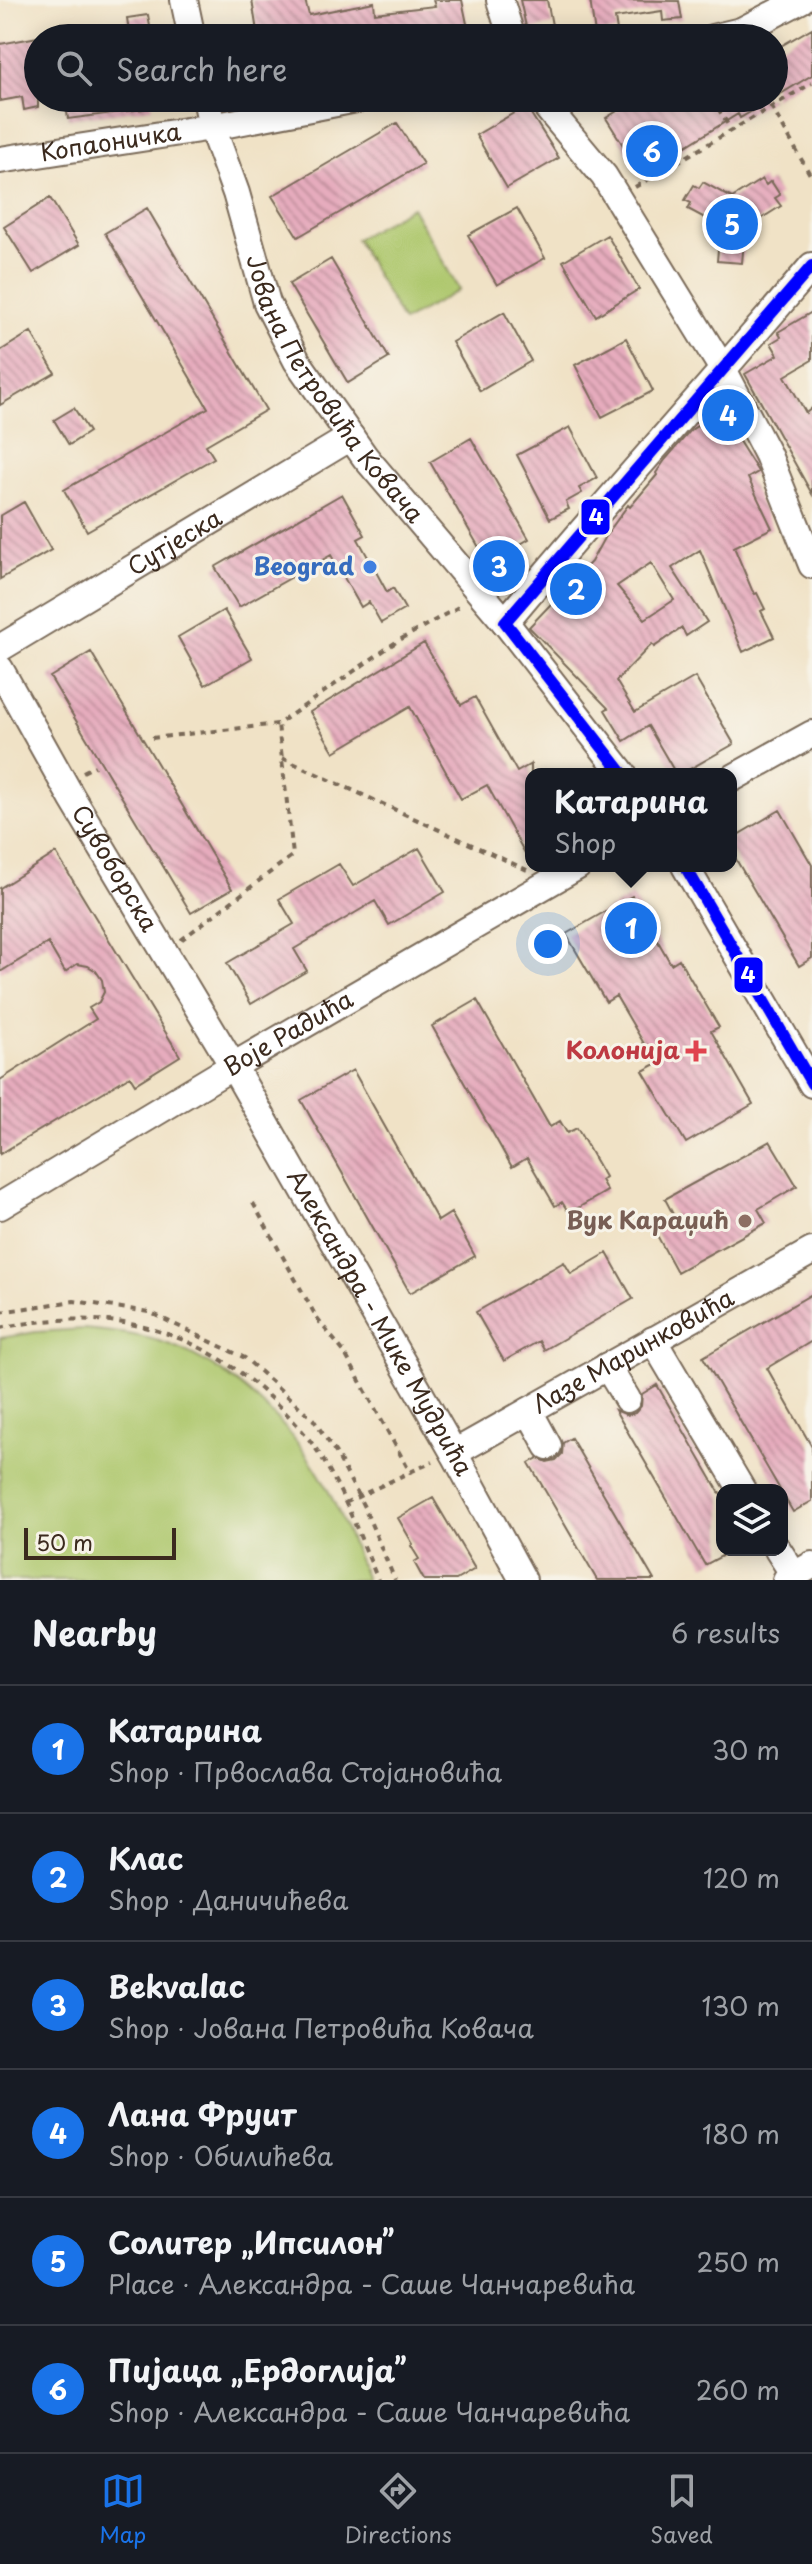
<!DOCTYPE html>
<meta charset="utf-8">
<style>
:root{--surface:#171b24;--page:#20242c;--text:#f1f3f6;--muted:#9ea1a6;--line:#363941;--accent:#1a73e8}
body{margin:0;font-family:"Playpen Sans",sans-serif;background:var(--page);color:var(--text)}
.controls{position:absolute;right:24px;bottom:24px;display:grid;overflow:hidden;border-radius:16px;box-shadow:0 4px 20px #0003}
.controls button{width:72px;height:72px;display:grid;place-items:center;padding:0;border:0;border-bottom:2px solid var(--line);background:var(--surface);color:var(--text);font:40px sans-serif}
.scale{position:absolute;left:24px;bottom:20px;width:152px;box-sizing:border-box;padding-left:8px;border:4px solid #3b2a1e;border-top:0;font-size:22px;line-height:28px;white-space:nowrap;color:#3b2a1e;-webkit-text-stroke:6px #f7f3e8;paint-order:stroke}
.you{position:absolute;left:548px;top:944px;width:28px;height:28px;margin:-20px;border:6px solid #fff;border-radius:50%;background:#1a73e8;box-shadow:0 0 0 12px #1a73e833}
.badge{display:grid;place-items:center;width:52px;height:52px;border-radius:50%;background:var(--accent);color:#fff;font-size:26px;font-weight:700}
.pin{position:absolute;translate:-50% -50%;border:4px solid #fff;box-shadow:0 2px 8px #0006}
.popup{position:absolute;left:525px;top:768px;width:212px;height:104px;box-sizing:border-box;display:grid;place-content:center;border-radius:16px;background:var(--surface);filter:drop-shadow(0 2px 6px #0005);font-size:26px;white-space:nowrap;color:var(--muted)}
.popup b{font-size:30px;color:var(--text)}
.popup::after{content:'';position:absolute;left:50%;top:100%;margin-left:-16px;border:16px solid transparent;border-top-color:var(--surface)}
.list{margin:0;padding:0;list-style:none}
h2{display:flex;justify-content:space-between;align-items:center;height:104px;margin:0;padding:0 32px;font-size:34px}
h2 small{font-size:26px;font-weight:400;color:var(--muted)}
.list li{display:grid;grid-template-columns:52px 1fr auto;gap:24px;align-items:center;box-sizing:border-box;height:128px;padding:0 32px;border-top:2px solid var(--line)}
.list b{display:block;font-size:30px;white-space:nowrap}
.list p{margin:0;font-size:26px;white-space:nowrap;color:var(--muted)}
.list em{font-size:26px;font-style:normal;color:var(--muted)}
.icon{flex:none;width:44px;height:44px;fill:none;stroke:currentColor;stroke-width:2;stroke-linecap:round;stroke-linejoin:round}
.map{position:relative;flex:none;width:812px;height:1580px;overflow:hidden}
.search{position:absolute;background:var(--surface);box-shadow:0 4px 20px #0003;left:24px;right:24px;top:24px;height:88px;display:flex;align-items:center;gap:20px;box-sizing:border-box;padding:0 28px;border-radius:44px;color:var(--muted);font-size:30px}
.sheet{height:872px;background:var(--surface)}
nav{display:flex;justify-content:space-around;align-items:center;box-sizing:border-box;height:112px;border-top:2px solid var(--line);background:var(--surface);font-size:22px;color:var(--muted)}
nav a{display:grid;justify-items:center;gap:4px}
nav .on{color:var(--accent)}
.map>svg:first-child{display:block}
.green{fill:#afc86e;stroke:#757946;stroke-width:2}
.building{fill:url(#building-back-hatch);fill-rule:evenodd}
.lines{fill:none;stroke-linecap:round;stroke-linejoin:round}
.minor-casing{stroke:#7a6a59;stroke-width:30}
.path{stroke:#7a6a59;stroke-width:4;stroke-dasharray:6 6;stroke-linecap:butt}
.minor{stroke:#fff;stroke-width:26}
.bus-1-casing{stroke:#f7f3e8;stroke-width:18}
.bus-1{stroke:#00f;stroke-width:12}
.shop-dot{fill:#3f7fe0;stroke:#f7f3e8;stroke-width:3}
.health-dot{fill:#e0444e;stroke:#f7f3e8;stroke-width:3}
.education-dot{fill:#8d6e63;stroke:#f7f3e8;stroke-width:3}
.labels{text-anchor:middle;stroke-width:6;stroke-linejoin:round;paint-order:stroke}
.street-label{font-size:24px;fill:#3b2a1e;stroke:#f7f3e8}
.shop-label{font-size:24px;font-weight:bold;fill:#366cbe;stroke:#f7f3e8;text-anchor:end}
.health-label{font-size:24px;font-weight:bold;fill:#be3a42;stroke:#f7f3e8;text-anchor:end}
.education-label{font-size:24px;font-weight:bold;fill:#785e54;stroke:#f7f3e8;text-anchor:end}
.line-badge{stroke:#f7f3e8;stroke-width:3}
.badge-label{font-size:22px;text-anchor:middle;font-weight:bold;fill:#fff}
</style>
<div class="map">
<svg width="812" height="1580" viewBox="0 0 812 1580">
<defs>
<pattern id="building-back-hatch" width="6" height="6" patternUnits="userSpaceOnUse" patternTransform="scale(2)"><rect width="6" height="6" fill="#e6acbd"/><path d="M-1 5l2 2M0 0l6 6M5-1l2 2" fill="none" stroke="#bc8c99"/></pattern>
</defs>
<rect width="100%" height="100%" fill="#f7f3e8"/>
<filter id="ink" filterUnits="userSpaceOnUse"><feTurbulence type="fractalNoise" baseFrequency=".0125" numOctaves="2"/><feDisplacementMap in="SourceGraphic" scale="16" xChannelSelector="R" yChannelSelector="G"/><feConvolveMatrix kernelMatrix="1 2 1 2 8 2 1 2 1" color-interpolation-filters="sRGB"/></filter>
<filter id="wash" filterUnits="userSpaceOnUse"><feTurbulence type="fractalNoise" baseFrequency=".006" numOctaves="4" result="noise"/><feDisplacementMap in="SourceGraphic" scale="32" xChannelSelector="R" yChannelSelector="G"/><feGaussianBlur stdDeviation="1.8" result="paint"/><feColorMatrix in="noise" values="0 0 0 0 0 0 0 0 0 0 0 0 0 0 0 0 0 1.4 0 .05"/><feComposite in="paint" operator="in"/></filter>
<g filter="url(#wash)">
<rect width="100%" height="100%" fill="#f0e2c6"/>
<path class="green" d="M 412,207 L 459,290 L 403,322 L 356,239 Z
M 84,1329 C 112,1332 141,1334 168,1344 C 230,1367 289,1422 322,1479 C 340,1511 353,1546 366,1580 L 0,1580 L 0,1338 L 36,1332 Z"/>
<g id="blocks">
<path class="building" d="M 252,0 L 305,0 L 309,15 L 374,2 L 375,13 L 435,6 L 433,0 L 462,0 L 470,38 L 258,38 Z
M 520,0 L 547,0 L 552,25 L 527,31 Z
M 590,0 L 679,1 L 682,19 L 663,21 L 662,11 L 615,18 L 617,31 L 595,34 Z
M 148,15 L 152,38 L 130,38 L 127,18 Z
M 812,28 L 812,75 L 774,98 L 774,50 Z
M 38,37 L 38,107 L 24,110 L 22,97 L 0,101 L 0,44 Z
M 65,98 L 151,98 L 152,108 L 68,119 Z
M 638,98 L 774,98 L 740,118 L 738,114 L 641,174 L 606,118 Z
M 526,106 L 559,158 L 507,188 L 476,135 Z
M 397,123 L 423,164 L 298,237 L 272,196 Z
M 762,179 L 766,185 L 771,181 L 780,195 L 775,198 L 781,206 L 745,229 L 742,263 L 717,261 L 720,226 L 688,209 L 691,203 L 685,200 L 694,185 L 699,188 L 703,182 L 732,198 Z
M 50,198 L 79,245 L 33,273 L 4,227 Z
M 147,208 L 266,410 L 206,445 L 214,458 L 87,531 L 64,490 L 208,408 L 105,233 Z
M 517,208 L 545,258 L 497,285 L 468,235 Z
M 607,235 L 639,289 L 596,316 L 563,261 Z
M 331,259 L 389,358 L 348,383 L 289,284 Z
M 504,312 L 531,361 L 480,391 L 452,342 Z
M 812,312 L 812,360 L 785,376 L 806,413 L 812,408 L 812,494 L 745,374 L 778,355 L 771,343 L 781,337 L 778,332 Z
M 31,332 L 55,373 L 0,405 L 0,351 Z
M 626,338 L 653,391 L 602,417 L 575,365 Z
M 74,408 L 89,432 L 69,445 L 54,420 Z
M 720,411 L 757,470 L 758,472 L 748,478 L 772,528 L 734,547 L 752,590 L 755,594 L 757,593 L 765,609 L 761,611 L 774,637 L 743,652 L 700,550 L 672,568 L 707,622 L 686,636 L 682,628 L 654,647 L 652,644 L 616,681 L 635,712 L 695,677 L 734,744 L 681,774 L 676,774 L 648,726 L 624,741 L 605,710 L 608,708 L 529,627 L 591,562 L 604,538 L 628,505 L 630,507 L 657,475 L 656,473 L 665,460 L 691,430 ZM 651,563 L 674,600 L 645,619 L 617,586 Z
M 570,427 L 597,478 L 579,488 L 582,493 L 566,502 L 569,509 L 550,519 L 517,455 Z
M 471,438 L 529,539 L 488,563 L 430,462 Z
M 342,494 L 365,535 L 358,539 L 387,592 L 393,588 L 405,609 L 381,623 L 369,602 L 361,607 L 331,555 L 239,607 L 215,567 Z
M 24,502 L 51,550 L 0,579 L 0,516 Z
M 224,610 L 252,658 L 205,685 L 178,637 Z
M 424,643 L 461,705 L 475,697 L 517,772 L 531,764 L 531,864 L 487,785 L 461,799 L 410,707 L 334,752 L 310,712 Z
M 91,652 L 232,889 L 191,913 L 50,677 Z
M 780,810 L 812,865 L 812,958 L 799,966 L 731,851 L 731,839 Z
M 419,848 L 445,892 L 389,925 L 375,901 L 294,949 L 307,971 L 251,1004 L 227,963 L 294,924 L 279,899 L 339,864 L 353,886 Z
M 56,853 L 180,1056 L 135,1084 L 130,1076 L 0,1154 L 0,1080 L 96,1019 L 89,1008 L 99,1002 L 104,992 L 102,980 L 96,971 L 88,966 L 77,964 L 65,972 L 48,943 L 0,972 L 0,888 Z
M 632,896 L 671,964 L 679,959 L 703,1000 L 719,1027 L 711,1031 L 753,1104 L 686,1143 L 643,1071 L 656,1064 L 616,996 L 606,1002 L 566,934 Z
M 477,1000 L 550,1127 L 560,1121 L 567,1133 L 577,1128 L 605,1177 L 601,1180 L 607,1191 L 569,1213 L 562,1202 L 555,1206 L 527,1158 L 512,1167 L 432,1026 Z
M 353,1070 L 438,1221 L 451,1213 L 475,1256 L 410,1293 L 301,1100 Z
M 770,1141 L 797,1186 L 758,1209 L 766,1223 L 677,1272 L 653,1228 L 674,1216 L 665,1199 Z
M 607,1253 L 633,1299 L 544,1350 L 539,1341 L 504,1361 L 476,1312 L 564,1262 L 571,1274 Z
M 812,1294 L 812,1341 L 767,1368 L 812,1447 L 812,1501 L 793,1512 L 703,1357 Z
M 657,1385 L 722,1497 L 722,1556 L 705,1565 L 615,1410 L 627,1415 L 635,1413 L 641,1406 L 642,1394 Z
M 571,1438 L 654,1580 L 597,1580 L 529,1463 L 538,1458 L 547,1462 L 556,1460 L 562,1454 L 563,1443 Z
M 433,1498 L 475,1569 L 456,1580 L 424,1580 L 414,1562 L 419,1559 L 411,1546 L 413,1544 L 398,1518 Z"/>
</g>
</g>
<g filter="url(#ink)">
<use href="#blocks" fill-opacity="0" stroke="#7a6a59" stroke-width="2"/>
<g class="lines">
<defs>
<g id="minor">
<path d="M 184,0 L 192,38"/>
<path d="M 500,0 L 512,38"/>
<path d="M 712,38 L 741,31 L 801,0"/>
<path id="s1" d="M 206,98 L 212,127 L 236,193 L 267,303 L 297,361 L 365,457 L 505,622 L 623,774"/>
<path d="M 539,98 L 604,176 L 724,371 L 768,455 L 812,565"/>
<path id="s2" d="M 0,160 L 212,127 L 362,98"/>
<path d="M 505,622 C 605,501 711,386 812,266"/>
<path id="s3" d="M 0,648 L 351,437"/>
<path id="s4" d="M 0,669 L 72,798 L 233,1066 L 454,1453 L 523,1580"/>
<path d="M 731,779 L 812,734"/>
<path d="M 685,866 L 812,1084"/>
<path id="s5" d="M 0,1206 L 233,1066 L 578,866"/>
<path d="M 653,1340 L 742,1490"/>
<path d="M 607,1366 L 627,1399"/>
<path d="M 529,1411 L 548,1446"/>
<path id="s6" d="M 454,1453 L 812,1251"/>
<path d="M 778,1550 L 794,1575"/>
<path d="M 786,1580 L 812,1565"/>
</g>
</defs>
<use href="#minor" class="minor-casing"/>
<path class="path" d="M 712,98 L 731,130
M 771,106 L 812,178
M 635,187 L 812,83
M 152,738 L 278,724 L 396,642 L 462,605
M 282,758 L 527,870
M 83,772 L 95,766
M 181,940 L 293,855 L 278,724
M 253,1203 L 318,1320 L 344,1352 L 410,1472 L 433,1462
M 0,1312 L 74,1301 L 149,1312 L 245,1358 L 313,1419 L 336,1453 L 364,1507 L 395,1580
M 0,1328 C 101,1307 188,1323 266,1394 C 287,1413 307,1434 322,1458 C 345,1496 361,1539 378,1580
M 345,1503 L 410,1472"/>
<use href="#minor" class="minor"/>
<defs>
<path id="bus-1" d="M 623,774 L 505,622 L 812,266
M 685,866 L 812,1084"/>
</defs>
<use href="#bus-1" class="bus-1-casing"/>
<use href="#bus-1" class="bus-1"/>
</g>
</g>
<circle class="shop-dot" cx="370" cy="567" r="8"/>
<path class="health-dot" d="M692 1039h8v8h8v8h-8v8h-8v-8h-8v-8h8z"/>
<circle class="education-dot" cx="745" cy="1221" r="8"/>
<g class="labels">
<g class="street-label">
<text dy="8" stroke="none"><textPath href="#s2" startOffset="112">Копаоничка</textPath></text>
<text dy="8" stroke="none"><textPath href="#s1" startOffset="322">Јована Петровића Ковача</textPath></text>
<text dy="8" stroke="none"><textPath href="#s3" startOffset="204">Сутјеска</textPath></text>
<text dy="8" stroke="none"><textPath href="#s4" startOffset="230">Сувоборска</textPath></text>
<text dy="8" stroke="none"><textPath href="#s5" startOffset="336">Воје Радића</textPath></text>
<text dy="8" stroke="none"><textPath href="#s4" startOffset="756">Александра - Мике Мудрића</textPath></text>
<text dy="8" stroke="none"><textPath href="#s6" startOffset="206">Лазе Маринковића</textPath></text>
</g>
<g class="shop-label">
<text x="354" y="575">Beograd</text>
</g>
<g class="health-label">
<text x="680" y="1059">Колонија</text>
</g>
<g class="education-label">
<text x="729" y="1229">Вук Караџић</text>
</g>
</g>
<g class="line-badge">
<rect x="580" y="498" width="31" height="38" rx="8" fill="#00f"/>
<rect x="733" y="956" width="31" height="38" rx="8" fill="#00f"/>
</g>
<g class="badge-label">
<text x="596" y="525">4</text>
<text x="748" y="983">4</text>
</g>
</svg>
<div class="controls">
<button><svg class="icon" aria-label="layers" viewBox="0 0 24 24"><path d="M12 4l9 5-9 5-9-5zM3 14l9 5 9-5"/></svg></button>
</div>
<div class="scale">50 m</div>
<div class="you"></div>
<div class="pin badge" style="left:631px;top:928px">1</div>
<div class="popup"><b>Катарина</b>Shop</div>
<div class="pin badge" style="left:576px;top:589px">2</div>
<div class="pin badge" style="left:499px;top:566px">3</div>
<div class="pin badge" style="left:728px;top:415px">4</div>
<div class="pin badge" style="left:732px;top:224px">5</div>
<div class="pin badge" style="left:652px;top:151px">6</div>
<div class="search"><svg class="icon" aria-label="search" viewBox="0 0 24 24"><circle cx="10" cy="10" r="6"/><path d="M15 15l6 6"/></svg>Search here</div>
</div>
<section class="sheet">
<h2>Nearby<small>6 results</small></h2>
<ul class="list">
<li><span class="badge">1</span><div><b>Катарина</b><p>Shop · Првослава Стојановића</p></div><em>30 m</em></li>
<li><span class="badge">2</span><div><b>Клас</b><p>Shop · Даничићева</p></div><em>120 m</em></li>
<li><span class="badge">3</span><div><b>Bekvalac</b><p>Shop · Јована Петровића Ковача</p></div><em>130 m</em></li>
<li><span class="badge">4</span><div><b>Лана Фруит</b><p>Shop · Обилићева</p></div><em>180 m</em></li>
<li><span class="badge">5</span><div><b>Солитер „Ипсилон”</b><p>Place · Александра - Саше Чанчаревића</p></div><em>250 m</em></li>
<li><span class="badge">6</span><div><b>Пијаца „Ердоглија”</b><p>Shop · Александра - Саше Чанчаревића</p></div><em>260 m</em></li>
</ul>
</section>
<nav>
<a class="on"><svg class="icon" aria-label="map" viewBox="0 0 24 24"><path d="M3 6l6-2 6 2 6-2v14l-6 2-6-2-6 2zM9 4v14M15 6v14"/></svg>Map</a>
<a><svg class="icon" aria-label="directions" viewBox="0 0 24 24"><path d="M12 3l9 9-9 9-9-9zM9 14v-3h6M13 9l2 2-2 2"/></svg>Directions</a>
<a><svg class="icon" aria-label="saved" viewBox="0 0 24 24"><path d="M7 4h10v16l-5-4-5 4z"/></svg>Saved</a>
</nav>
